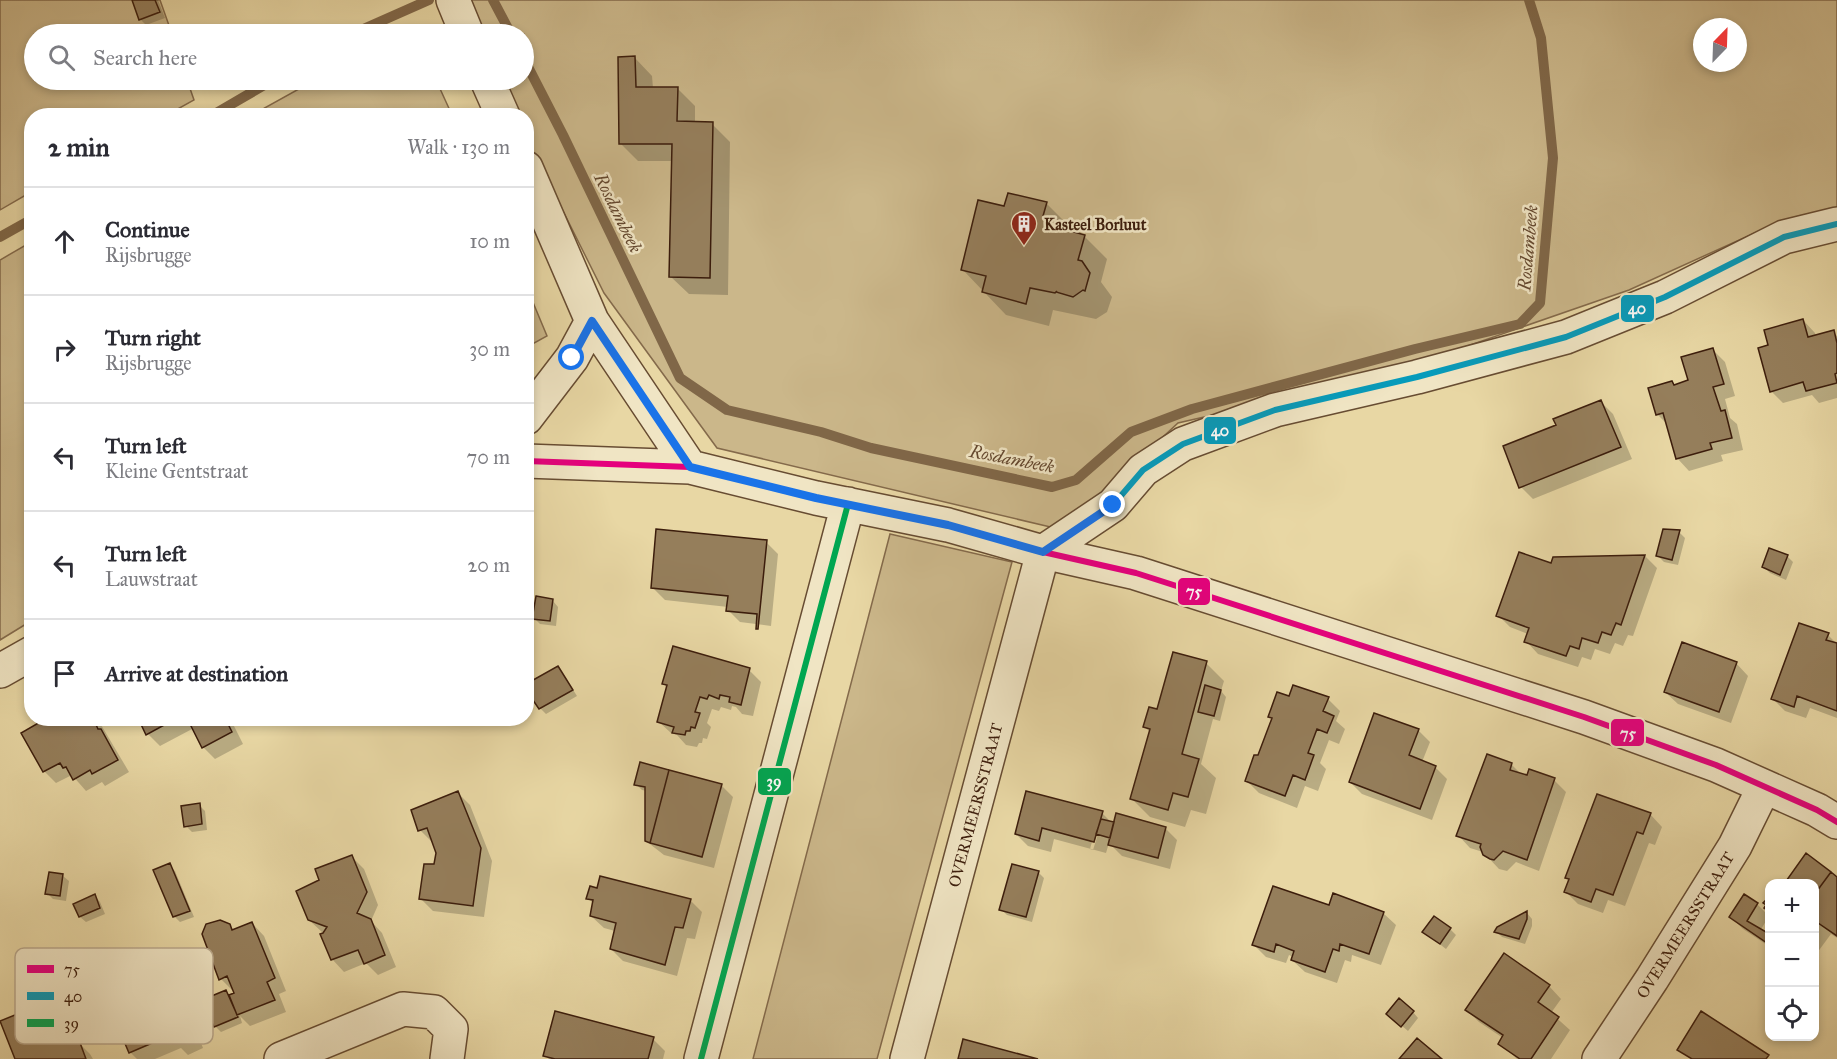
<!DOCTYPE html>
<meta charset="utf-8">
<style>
:root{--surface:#fff;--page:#f2f2f3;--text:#2b2b33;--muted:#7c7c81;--line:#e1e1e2}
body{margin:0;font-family:"IM FELL Great Primer",serif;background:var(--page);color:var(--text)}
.controls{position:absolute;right:18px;bottom:18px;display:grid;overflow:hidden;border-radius:12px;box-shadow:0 3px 9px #0003}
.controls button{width:54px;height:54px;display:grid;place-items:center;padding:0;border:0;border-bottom:2px solid var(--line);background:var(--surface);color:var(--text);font:30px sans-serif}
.compass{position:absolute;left:1693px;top:18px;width:54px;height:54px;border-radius:50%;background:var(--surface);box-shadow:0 3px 9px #0003;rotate:23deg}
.stop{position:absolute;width:18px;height:18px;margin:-14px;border:4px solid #1a73e8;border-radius:50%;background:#fff}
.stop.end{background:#1a73e8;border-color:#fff;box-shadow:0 2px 6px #0008}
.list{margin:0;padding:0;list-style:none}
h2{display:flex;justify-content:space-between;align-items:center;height:78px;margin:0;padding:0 24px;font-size:26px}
h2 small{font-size:20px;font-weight:400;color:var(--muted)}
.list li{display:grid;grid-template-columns:39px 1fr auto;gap:18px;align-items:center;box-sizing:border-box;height:108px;padding:0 24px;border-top:2px solid var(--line)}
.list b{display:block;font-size:22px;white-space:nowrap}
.list p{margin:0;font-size:20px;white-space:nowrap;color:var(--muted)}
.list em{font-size:20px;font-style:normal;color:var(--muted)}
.icon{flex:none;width:33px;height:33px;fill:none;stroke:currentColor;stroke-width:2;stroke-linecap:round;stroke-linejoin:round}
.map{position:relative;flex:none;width:1837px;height:1059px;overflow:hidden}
.search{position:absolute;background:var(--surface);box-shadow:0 3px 9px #0003;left:24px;top:24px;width:510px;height:66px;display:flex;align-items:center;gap:15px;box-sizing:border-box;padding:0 21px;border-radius:33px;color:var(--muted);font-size:22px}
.panel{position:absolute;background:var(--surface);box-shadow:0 3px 9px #0003;left:24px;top:108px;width:510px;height:618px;border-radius:24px}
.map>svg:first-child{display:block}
.green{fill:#cbb78a;stroke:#846a4b;stroke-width:1.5;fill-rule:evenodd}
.shadow{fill:#0003;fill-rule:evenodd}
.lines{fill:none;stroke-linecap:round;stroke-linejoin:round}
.stream{stroke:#806748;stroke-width:10}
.building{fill:#957e5b;stroke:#3c1d0c;stroke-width:1.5}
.minor-casing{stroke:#674c32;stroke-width:36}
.minor{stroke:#f0e5c4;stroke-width:33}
.bus-1-casing{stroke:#f0e5c4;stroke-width:10}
.bus-2-casing{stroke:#f0e5c4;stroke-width:10}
.bus-3-casing{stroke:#f0e5c4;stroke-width:10}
.bus-1{stroke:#e5007d;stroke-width:6}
.bus-2{stroke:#069bbb;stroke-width:6}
.bus-3{stroke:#00a651;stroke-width:6}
.route{stroke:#1a73e8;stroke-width:8}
.labels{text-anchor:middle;stroke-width:5;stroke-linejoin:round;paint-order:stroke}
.poi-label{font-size:16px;font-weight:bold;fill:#3c1d0c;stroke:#f0e5c4;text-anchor:start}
.street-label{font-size:16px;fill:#3c1d0c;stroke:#f0e5c4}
.water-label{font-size:18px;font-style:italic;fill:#64482f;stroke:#f0e5c4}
.key{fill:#f0e5c4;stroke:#baa98d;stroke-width:1.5}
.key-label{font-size:16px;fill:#3c1d0c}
.line-badge{stroke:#f0e5c4;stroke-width:2}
.badge-label{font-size:16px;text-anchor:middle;font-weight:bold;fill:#fff}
</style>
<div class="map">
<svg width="1837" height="1059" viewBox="0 0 1837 1059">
<rect width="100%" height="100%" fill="#e8d7a4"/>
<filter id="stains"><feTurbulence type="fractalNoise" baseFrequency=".00333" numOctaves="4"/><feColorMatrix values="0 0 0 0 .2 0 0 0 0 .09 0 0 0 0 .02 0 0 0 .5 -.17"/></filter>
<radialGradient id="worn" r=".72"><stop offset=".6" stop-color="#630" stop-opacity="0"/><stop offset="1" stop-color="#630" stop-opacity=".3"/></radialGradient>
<path class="green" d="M 0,0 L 160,0 L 172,34 L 34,34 L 34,80 L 187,80 L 194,100 L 167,115 L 32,116 L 31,192 L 0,210 Z
M 463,0 L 1837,0 L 1837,212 L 1781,221 L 1629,290 L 1375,378 L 1178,423 L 1063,530 L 717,448 L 604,293 L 527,139 L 526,116 L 515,115 L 497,80 L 524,80 L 524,34 L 476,34 ZM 1702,27 L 1738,27 L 1738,63 L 1702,63 Z
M 315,80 L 436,80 L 452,115 L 252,115 Z
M 31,242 L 31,621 L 0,640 L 0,260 Z
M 527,288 L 547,336 L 527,347 L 526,347 Z
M 890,534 L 1012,562 L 877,1059 L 753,1059 Z"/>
<path class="shadow" d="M 133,0 L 158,0 L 165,18 L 146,25 L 140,19 Z
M 635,58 L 652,76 L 653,88 L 677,88 L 695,106 L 695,123 L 712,124 L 730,142 L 728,295 L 689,294 L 671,277 L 674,161 L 638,161 L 620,143 Z
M 1046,203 L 1066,223 L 1072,225 L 1084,236 L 1107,259 L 1101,282 L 1112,297 L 1107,312 L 1096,319 L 1053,310 L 1049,326 L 1006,315 L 963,270 L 1005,208 Z
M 1803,320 L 1815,333 L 1816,337 L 1833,332 L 1837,336 L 1837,398 L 1819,403 L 1812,395 L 1783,403 L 1771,391 L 1770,346 Z
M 1713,350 L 1725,362 L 1735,396 L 1725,399 L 1730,418 L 1737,424 L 1743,450 L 1721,455 L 1723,461 L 1689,471 L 1677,458 L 1668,425 L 1657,414 L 1672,382 L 1675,386 L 1690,381 Z
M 1601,402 L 1613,414 L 1632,459 L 1533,499 L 1521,487 L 1558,426 Z
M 1679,532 L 1685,538 L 1678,565 L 1664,562 L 1658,556 Z
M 766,542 L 778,554 L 771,626 L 740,622 L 728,610 L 728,607 L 665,600 L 652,587 Z
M 1645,556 L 1657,568 L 1633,636 L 1628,635 L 1623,646 L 1615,643 L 1610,654 L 1595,649 L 1591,660 L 1582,657 L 1578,667 L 1538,654 L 1526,641 L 1528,634 L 1510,627 L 1498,615 L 1552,565 L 1554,558 Z
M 1787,556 L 1793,562 L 1786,580 L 1770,573 L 1764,567 Z
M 553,601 L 558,607 L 556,626 L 540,624 L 534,618 Z
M 1828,635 L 1837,644 L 1837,718 L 1810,708 L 1806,718 L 1785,711 L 1773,699 Z
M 1206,663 L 1224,681 L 1221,691 L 1226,697 L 1220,721 L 1213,719 L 1201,764 L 1216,778 L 1206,814 L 1191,810 L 1185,827 L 1150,817 L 1132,799 L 1151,733 L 1145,727 L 1158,711 Z
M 1736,663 L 1748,676 L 1731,723 L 1678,704 L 1665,692 Z
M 558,668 L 563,674 L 577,696 L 546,714 L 540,708 Z
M 749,670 L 761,682 L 753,716 L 742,714 L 736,707 L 732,706 L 731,710 L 721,707 L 719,711 L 712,709 L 707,723 L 711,727 L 707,739 L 703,738 L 702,743 L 699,743 L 697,747 L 686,745 L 677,735 L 671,733 L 658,721 L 667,688 L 663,683 Z
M 1290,698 L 1328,699 L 1340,711 L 1336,721 L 1345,729 L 1339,744 L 1329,740 L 1320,763 L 1326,769 L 1318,791 L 1305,786 L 1297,808 L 1259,793 L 1247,781 L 1259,757 L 1273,719 L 1270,716 Z
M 50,718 L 97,718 L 129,772 L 105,786 L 102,782 L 86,791 L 72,775 L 56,783 L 44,771 Z
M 139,718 L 230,718 L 243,744 L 215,759 L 203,747 L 194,728 L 160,746 L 148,734 Z
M 1418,730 L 1430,742 L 1422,762 L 1435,767 L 1447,779 L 1432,820 L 1362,794 L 1350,782 Z
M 1511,764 L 1522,775 L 1554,780 L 1566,792 L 1539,871 L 1516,862 L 1507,871 L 1499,869 L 1483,852 L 1470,848 L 1458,835 Z
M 636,784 L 721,785 L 733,797 L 714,868 L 664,855 L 646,841 L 647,791 L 642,790 Z
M 458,793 L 470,805 L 492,861 L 484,917 L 433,911 L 421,899 L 435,866 L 438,853 L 433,842 L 432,842 L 420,830 Z
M 199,805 L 205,811 L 207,830 L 192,832 L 186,826 Z
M 1102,813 L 1114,825 L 1165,828 L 1177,840 L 1170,869 L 1122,856 L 1109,843 L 1106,853 L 1054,839 L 1051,852 L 1028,846 L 1016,834 ZM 1095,831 L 1098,834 L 1093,850 L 1090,849 Z
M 1650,814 L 1662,827 L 1655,845 L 1649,843 L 1625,906 L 1608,900 L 1603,913 L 1578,904 L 1566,892 L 1570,881 L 1566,877 Z
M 352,857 L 364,869 L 378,905 L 371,921 L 382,933 L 396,967 L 378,975 L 366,963 L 344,972 L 332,959 L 327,934 L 322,932 L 309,920 L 321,881 Z
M 169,865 L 175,871 L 194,917 L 180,922 L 174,916 Z
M 1038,872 L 1044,878 L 1032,922 L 1007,915 L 1001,909 Z
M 63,876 L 69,881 L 66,901 L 53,899 L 47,893 Z
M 1837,879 L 1837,938 L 1831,934 L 1814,957 L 1814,884 Z
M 95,896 L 100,902 L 105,914 L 86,922 L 80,917 L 75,905 Z
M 588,898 L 690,900 L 702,912 L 695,939 L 687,938 L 677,976 L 623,961 L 611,949 L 615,931 L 604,928 L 591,916 L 594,904 Z
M 1757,904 L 1769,916 L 1760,931 L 1766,934 L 1770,929 L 1770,947 L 1743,929 L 1731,917 Z
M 1330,907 L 1383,913 L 1396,925 L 1381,965 L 1352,955 L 1351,962 L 1345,960 L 1337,983 L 1305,972 L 1292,960 L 1293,957 L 1289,955 L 1286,963 L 1266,957 L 1254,945 Z
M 1527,913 L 1532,919 L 1532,926 L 1525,944 L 1502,937 L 1496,931 Z
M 252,923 L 264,936 L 286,991 L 279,994 L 286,1012 L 250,1026 L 240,1016 L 242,1023 L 221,1032 L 215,1026 L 206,1004 L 203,1005 L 213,1032 L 199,1038 L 203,1048 L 188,1055 L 181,1048 L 155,1059 L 137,1059 L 130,1052 L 170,984 L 173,987 L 190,980 L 196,986 L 202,1001 L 226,992 L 231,996 L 236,994 L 234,990 L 233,991 L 221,979 L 229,925 L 234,930 Z
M 1450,929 L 1456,935 L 1446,949 L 1424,932 Z
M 1549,986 L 1561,999 L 1551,1013 L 1570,1030 L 1551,1059 L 1517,1059 L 1500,1043 L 1503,1038 L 1479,1022 L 1467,1010 Z
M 46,992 L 59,1004 L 65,1014 L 77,1042 L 78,1042 L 90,1054 L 93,1059 L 16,1059 Z
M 1413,1012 L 1418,1018 L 1408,1031 L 1394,1019 Z
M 653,1039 L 665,1051 L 663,1059 L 549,1059 L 545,1055 Z"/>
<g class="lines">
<path class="stream" d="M 493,0 L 511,34
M 352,34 L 429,0
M 524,59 L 563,135 L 680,378 L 727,410 L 821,432 L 871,448 L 1052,487 L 1076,480 L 1131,432 L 1192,409 L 1415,349 L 1520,324 L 1540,303 L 1553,158 L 1541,38 L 1529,0
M 211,116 L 273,80
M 0,237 L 32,219"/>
</g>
<path class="building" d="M 132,0 L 155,0 L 160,12 L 139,20 Z
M 635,56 L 636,87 L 678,87 L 677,121 L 713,122 L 710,278 L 669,277 L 672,144 L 619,144 L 618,57 Z
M 1008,193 L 1047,202 L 1043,216 L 1072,224 L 1070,231 L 1085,235 L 1078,260 L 1082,261 L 1090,273 L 1085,291 L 1083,290 L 1073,297 L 1056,292 L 1057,291 L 1055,293 L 1030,288 L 1026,304 L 982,292 L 986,276 L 961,270 L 978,200 L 1004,206 Z
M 1803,319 L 1808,337 L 1834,330 L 1837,343 L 1837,373 L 1835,374 L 1837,383 L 1806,391 L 1803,382 L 1770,392 L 1758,348 L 1768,345 L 1764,330 Z
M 1713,348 L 1724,384 L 1713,387 L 1721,411 L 1725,410 L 1732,438 L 1710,443 L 1712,449 L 1676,459 L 1663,413 L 1656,415 L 1648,388 L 1672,381 L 1674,385 L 1688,380 L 1681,357 Z
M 1601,400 L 1621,447 L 1519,488 L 1503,446 L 1556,425 L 1553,419 Z
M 656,529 L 767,540 L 758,629 L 756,629 L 757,614 L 726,611 L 728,596 L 651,588 Z
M 1663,529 L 1680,530 L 1672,560 L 1656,556 Z
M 1769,548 L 1788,555 L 1780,575 L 1762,567 Z
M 1519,552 L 1551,563 L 1553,557 L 1645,555 L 1621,625 L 1616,623 L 1611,635 L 1602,632 L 1598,643 L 1582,638 L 1579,649 L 1570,646 L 1566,656 L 1524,642 L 1529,628 L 1496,616 Z
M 536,596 L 553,599 L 550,621 L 532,619 Z
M 1799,623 L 1829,633 L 1826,640 L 1837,643 L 1837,711 L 1797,696 L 1794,707 L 1771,699 Z
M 1682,642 L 1737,662 L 1719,712 L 1664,692 Z
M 673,646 L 750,668 L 741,705 L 729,702 L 730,697 L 720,695 L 719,699 L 709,695 L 707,699 L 700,697 L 695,712 L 700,713 L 695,728 L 691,727 L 690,731 L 686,731 L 685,735 L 672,733 L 674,727 L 657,722 L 667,685 L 662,684 Z
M 1173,652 L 1207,661 L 1182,754 L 1199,759 L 1188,797 L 1173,793 L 1168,810 L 1130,799 L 1150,729 L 1143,727 L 1149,707 L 1157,709 Z
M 558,666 L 573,690 L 539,709 L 526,690 L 526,684 Z
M 1205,685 L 1221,690 L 1214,716 L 1198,712 Z
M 1293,685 L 1329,697 L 1323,711 L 1334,716 L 1327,733 L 1317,729 L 1308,753 L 1314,755 L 1305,780 L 1293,775 L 1285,796 L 1245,781 L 1254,755 L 1258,755 L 1272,718 L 1268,717 L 1277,692 L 1289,696 Z
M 1374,713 L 1419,729 L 1409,755 L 1436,766 L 1420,809 L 1349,782 Z
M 47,718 L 93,718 L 98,729 L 101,729 L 118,760 L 92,774 L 90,770 L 73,780 L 66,767 L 63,768 L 60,763 L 43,772 L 21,733 Z
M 138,718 L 177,718 L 146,735 Z
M 187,718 L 225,718 L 232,732 L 202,748 Z
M 1487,754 L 1512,763 L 1510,770 L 1527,775 L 1529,769 L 1555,778 L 1527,860 L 1503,851 L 1494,860 L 1490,859 L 1483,855 L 1480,847 L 1481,844 L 1456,836 Z
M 640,762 L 669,770 L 650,843 L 645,841 L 645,787 L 634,785 Z
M 669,770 L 722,784 L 702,857 L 650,843 Z
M 458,791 L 481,848 L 473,906 L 419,899 L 424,864 L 434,864 L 436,853 L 427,828 L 418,831 L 411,810 Z
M 1026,791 L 1103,811 L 1094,842 L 1042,828 L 1039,841 L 1015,834 Z
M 1597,794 L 1651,813 L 1643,834 L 1637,832 L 1613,895 L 1596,889 L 1591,902 L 1564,892 L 1569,879 L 1565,878 Z
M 200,803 L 202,824 L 184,827 L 181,806 Z
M 1116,813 L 1166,827 L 1158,858 L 1108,845 Z
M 1101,819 L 1114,822 L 1110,838 L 1096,834 Z
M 1806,853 L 1831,872 L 1814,895 L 1814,884 L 1784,884 Z
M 352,855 L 367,892 L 357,913 L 371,919 L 385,955 L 364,964 L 358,950 L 331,960 L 320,934 L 323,933 L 327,927 L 308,920 L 296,891 L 319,880 L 315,869 Z
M 170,863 L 190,911 L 173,917 L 153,870 Z
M 1012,864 L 1039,871 L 1026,917 L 999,910 Z
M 49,872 L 63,874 L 60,896 L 45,894 Z
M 1831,872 L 1837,877 L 1837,936 L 1818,923 L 1814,928 L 1814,895 Z
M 600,876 L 691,899 L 683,928 L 675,927 L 665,965 L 610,949 L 616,923 L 590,916 L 593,900 L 586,899 L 590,886 L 597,888 Z
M 1273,886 L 1329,905 L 1333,893 L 1384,912 L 1369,954 L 1340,944 L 1339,951 L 1333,949 L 1325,972 L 1291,960 L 1294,951 L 1276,944 L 1274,952 L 1252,945 Z
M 95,894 L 100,908 L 79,917 L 73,904 Z
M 1744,894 L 1758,903 L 1747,921 L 1766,932 L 1770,927 L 1770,945 L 1729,917 Z
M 1770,896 L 1770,912 L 1764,908 L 1766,905 L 1763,903 Z
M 1527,911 L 1527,919 L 1519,939 L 1494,932 L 1497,927 Z
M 1434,916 L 1451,928 L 1440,944 L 1422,932 Z
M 220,920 L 230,924 L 232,930 L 252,922 L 275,978 L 267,982 L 275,1000 L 237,1015 L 229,995 L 234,993 L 227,976 L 219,980 L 202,934 L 206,924 Z
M 1504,953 L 1550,985 L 1538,1002 L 1559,1017 L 1531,1059 L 1520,1059 L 1498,1044 L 1503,1035 L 1465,1010 Z
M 170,982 L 192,1036 L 174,1043 L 171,1035 L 129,1053 L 110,1008 Z
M 47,990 L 51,1000 L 53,1000 L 71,1043 L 79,1040 L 86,1059 L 15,1059 L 0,1021 L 30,1009 L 25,998 Z
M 226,990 L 238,1017 L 214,1027 L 202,1000 Z
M 1399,998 L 1414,1011 L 1401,1027 L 1386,1014 Z
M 555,1011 L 654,1037 L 648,1059 L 555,1059 L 543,1056 Z
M 1701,1011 L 1769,1055 L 1766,1059 L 1692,1059 L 1677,1050 Z
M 1417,1038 L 1442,1059 L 1399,1059 Z
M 963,1039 L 1038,1059 L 958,1059 Z"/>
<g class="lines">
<defs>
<path id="minor" d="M 453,0 L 467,34
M 487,80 L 503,116
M 526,168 L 592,321 L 690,467
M 526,418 L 572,358 L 592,321
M 526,461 L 690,467 L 816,498 L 948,525 L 1043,552 L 1136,573 L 1584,717 L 1716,765 L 1817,810 L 1837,822
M 1043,552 L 1113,505 L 1143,470 L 1183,444 L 1275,410 L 1417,377 L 1566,337 L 1665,297 L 1784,237 L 1837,224
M 0,671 L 32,653
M 281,1059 L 403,1009 L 434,1012 L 451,1029 L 447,1059
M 701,1059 L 848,504
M 907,1059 L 1043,552
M 1599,1059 L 1652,979 L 1735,846 L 1764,787"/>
</defs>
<use href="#minor" class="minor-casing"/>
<use href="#minor" class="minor"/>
<defs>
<path id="bus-1" d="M 526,461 L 690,467 L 816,498 L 948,525 L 1043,552 L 1136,573 L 1584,717 L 1716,765 L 1817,810 L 1837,822"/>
<path id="bus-2" d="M 1043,552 L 1113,505 L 1143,470 L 1183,444 L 1275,410 L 1417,377 L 1566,337 L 1665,297 L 1784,237 L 1837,224"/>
<path id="bus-3" d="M 701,1059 L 848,504"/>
</defs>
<use href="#bus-1" class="bus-1-casing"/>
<use href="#bus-2" class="bus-2-casing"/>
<use href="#bus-3" class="bus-3-casing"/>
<use href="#bus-1" class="bus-1"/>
<use href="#bus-2" class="bus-2"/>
<use href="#bus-3" class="bus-3"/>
</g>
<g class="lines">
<path class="route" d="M 572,358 L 592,321 L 690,467 L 816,498 L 948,525 L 1043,552 L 1113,505"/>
</g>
<defs>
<symbol id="building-pin" viewBox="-11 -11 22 30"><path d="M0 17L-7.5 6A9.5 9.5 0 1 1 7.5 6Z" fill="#8f2418" stroke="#f0e5c4"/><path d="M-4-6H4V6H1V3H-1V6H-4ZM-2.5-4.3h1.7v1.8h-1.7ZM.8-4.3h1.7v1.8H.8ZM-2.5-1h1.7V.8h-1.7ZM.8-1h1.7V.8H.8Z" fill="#fff"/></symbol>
</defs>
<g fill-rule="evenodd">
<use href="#building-pin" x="1009" y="209" width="30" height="40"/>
</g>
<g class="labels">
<g class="poi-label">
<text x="1044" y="230">Kasteel Borluut</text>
</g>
<g class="street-label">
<text transform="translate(975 805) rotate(-75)" y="6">OVERMEERSSTRAAT</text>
<text transform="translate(1685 925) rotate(-58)" y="6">OVERMEERSSTRAAT</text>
</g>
<g class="water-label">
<text transform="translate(618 213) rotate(64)" y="6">Rosdambeek</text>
<text transform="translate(1528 248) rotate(-85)" y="6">Rosdambeek</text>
<text transform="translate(1012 459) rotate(11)" y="6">Rosdambeek</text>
</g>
</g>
<rect x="15" y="948" width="198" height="96" rx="9" class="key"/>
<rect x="27" y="965" width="27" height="8" fill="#e5007d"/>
<rect x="27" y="992" width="27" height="8" fill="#069bbb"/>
<rect x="27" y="1019" width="27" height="8" fill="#00a651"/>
<g class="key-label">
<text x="64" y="975">75</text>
<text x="64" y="1002">40</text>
<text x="64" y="1029">39</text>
</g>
<g class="line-badge">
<rect x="1620" y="294" width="35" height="29" rx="6" fill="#069bbb"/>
<rect x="1203" y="416" width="34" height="29" rx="6" fill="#069bbb"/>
<rect x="1177" y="577" width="34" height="29" rx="6" fill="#e5007d"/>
<rect x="1610" y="718" width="35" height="29" rx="6" fill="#e5007d"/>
<rect x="757" y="767" width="35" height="29" rx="6" fill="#00a651"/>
</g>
<g class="badge-label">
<text x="1637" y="314">40</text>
<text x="1220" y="436">40</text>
<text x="1194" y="597">75</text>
<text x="1628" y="739">75</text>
<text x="774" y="787">39</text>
</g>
<rect width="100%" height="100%" filter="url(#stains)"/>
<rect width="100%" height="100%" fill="url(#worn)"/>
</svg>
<div class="controls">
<button>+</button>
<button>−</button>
<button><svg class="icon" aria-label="locate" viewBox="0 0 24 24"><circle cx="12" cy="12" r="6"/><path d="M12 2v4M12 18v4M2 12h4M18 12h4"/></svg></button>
</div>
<svg class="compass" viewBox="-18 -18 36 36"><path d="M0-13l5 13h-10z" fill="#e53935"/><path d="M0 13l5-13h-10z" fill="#7c7c81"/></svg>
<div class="stop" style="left:572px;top:358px"></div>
<div class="stop end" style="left:1113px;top:505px"></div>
<div class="search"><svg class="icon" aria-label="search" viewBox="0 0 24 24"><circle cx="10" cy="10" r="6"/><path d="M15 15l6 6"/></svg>Search here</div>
<section class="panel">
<h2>2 min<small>Walk · 130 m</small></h2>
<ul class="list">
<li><svg class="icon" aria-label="ahead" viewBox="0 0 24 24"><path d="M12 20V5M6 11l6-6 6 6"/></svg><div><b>Continue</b><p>Rijsbrugge</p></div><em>10 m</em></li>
<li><svg class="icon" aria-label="right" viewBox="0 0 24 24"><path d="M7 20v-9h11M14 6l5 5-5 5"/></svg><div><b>Turn right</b><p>Rijsbrugge</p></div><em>30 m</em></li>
<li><svg class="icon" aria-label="left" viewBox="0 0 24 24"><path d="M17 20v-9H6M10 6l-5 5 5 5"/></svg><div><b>Turn left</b><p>Kleine Gentstraat</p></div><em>70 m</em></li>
<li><svg class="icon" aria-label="left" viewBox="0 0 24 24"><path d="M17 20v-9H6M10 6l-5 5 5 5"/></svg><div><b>Turn left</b><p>Lauwstraat</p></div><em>20 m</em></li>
<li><svg class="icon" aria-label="arrive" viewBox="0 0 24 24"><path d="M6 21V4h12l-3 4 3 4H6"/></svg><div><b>Arrive at destination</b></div></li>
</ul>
</section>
</div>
